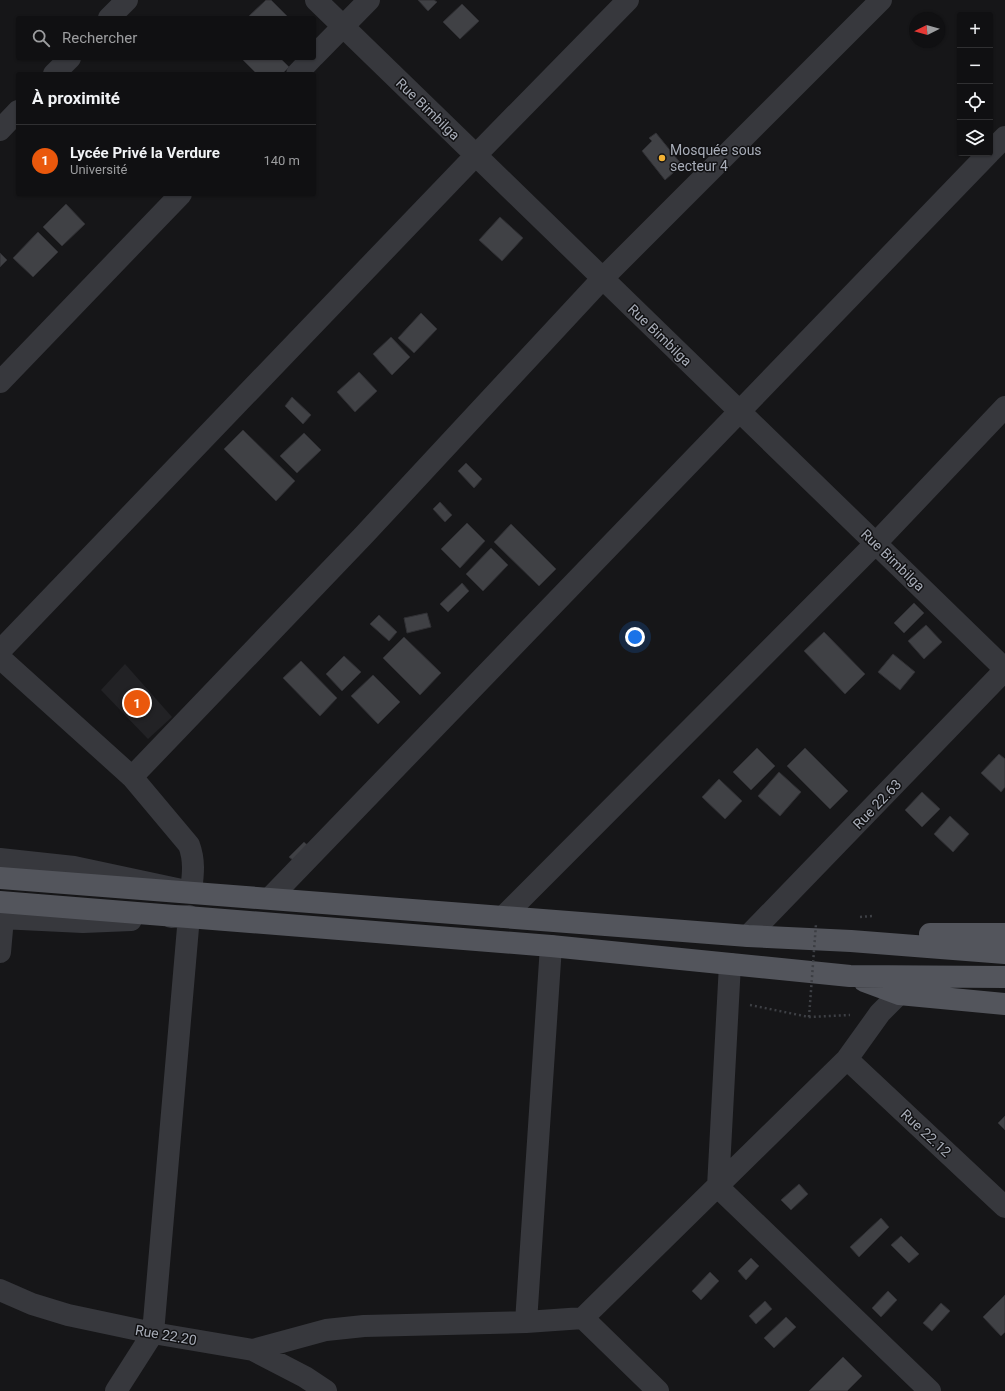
<!DOCTYPE html>
<html lang="fr">
<meta charset="utf-8">
<style>
:root{--surface:#101012;--page:#19191b;--text:#f1f3f6;--muted:#9c9d9f;--line:#303032;--accent:#ea580c}
body{margin:0;font-family:Roboto,sans-serif;background:var(--page);color:var(--text)}
.controls{position:absolute;right:12px;top:12px;display:grid;overflow:hidden;border-radius:4px;box-shadow:0 1px 3px #0004}
.controls button{width:36px;height:36px;display:grid;place-items:center;padding:0;border:0;border-bottom:1px solid var(--line);background:var(--surface);color:var(--text);font:20px sans-serif}
.compass{position:absolute;left:909px;top:12px;width:36px;height:36px;border-radius:50%;background:var(--surface);box-shadow:0 1px 3px #0004;rotate:265deg}
.you{position:absolute;left:635px;top:637px;width:14px;height:14px;margin:-10px;border:3px solid #fff;border-radius:50%;background:#1a73e8;box-shadow:0 0 0 6px #1a73e833}
.badge{display:grid;place-items:center;width:26px;height:26px;border-radius:50%;background:var(--accent);color:#fff;font-size:13px;font-weight:700}
.pin{position:absolute;translate:-50% -50%;border:2px solid #fff;box-shadow:0 1px 4px #0006}
.list{margin:0;padding:0;list-style:none}
h2{display:flex;justify-content:space-between;align-items:center;height:52px;margin:0;padding:0 16px;font-size:17px}
h2 small{font-size:13px;font-weight:400;color:var(--muted)}
.list li{display:grid;grid-template-columns:26px 1fr auto;gap:12px;align-items:center;box-sizing:border-box;height:72px;padding:0 16px;border-top:1px solid var(--line)}
.list b{display:block;font-size:15px;white-space:nowrap}
.list p{margin:0;font-size:13px;white-space:nowrap;color:var(--muted)}
.list em{font-size:13px;font-style:normal;color:var(--muted)}
.icon{flex:none;width:22px;height:22px;fill:none;stroke:currentColor;stroke-width:2;stroke-linecap:round;stroke-linejoin:round}
.map{position:relative;flex:none;width:1005px;height:1391px;overflow:hidden}
.search{position:absolute;background:var(--surface);box-shadow:0 1px 3px #0004;left:16px;top:16px;width:300px;height:44px;display:flex;align-items:center;gap:10px;box-sizing:border-box;padding:0 14px;border-radius:4px;color:var(--muted);font-size:15px}
.panel{position:absolute;background:var(--surface);box-shadow:0 1px 3px #0004;left:16px;top:72px;width:300px;height:124px;border-radius:4px}
.map>svg:first-child{display:block}
.built{fill:#222225}
.building{fill:#404145;stroke:#303034}
.lines{fill:none;stroke-linecap:round;stroke-linejoin:round}
.path{stroke:#3d3f44;stroke-width:2.5;stroke-dasharray:2 3;stroke-linecap:butt}
.minor{stroke:#37383d;stroke-width:22}
.major{stroke:#53555c;stroke-width:22}
.path-bridge{stroke:#3d3f44;stroke-width:2.5;stroke-dasharray:2 3;stroke-linecap:butt}
.poi-dot{fill:#f2b134;stroke:#111113;stroke-width:1.5}
.labels{text-anchor:middle;stroke-width:3;stroke-linejoin:round;paint-order:stroke}
.street-label{font-size:14px;fill:#a8adb8;stroke:#111113}
.poi-label{font-size:14px;fill:#a8adb8;stroke:#111113;text-anchor:start}
</style>
<div class="map">
<svg width="1005" height="1391" viewBox="0 0 1005 1391">
<rect width="100%" height="100%" fill="#161618"/>
<path class="built" d="M 125,664 L 172,717 L 148,739 L 101,690 Z"/>
<path class="building" d="M 266,0 L 271,0 L 289,18 L 251,18 L 249,16 Z
M 418,0 L 434,0 L 437,2 L 428,11 Z
M 462,4 L 479,21 L 460,39 L 443,22 Z
M 241,58 L 280,58 L 289,67 L 282,74 L 257,74 Z
M 656,133 L 682,165 L 665,180 L 642,151 L 652,141 L 649,138 Z
M 66,204 L 85,224 L 62,246 L 43,227 Z
M 500,217 L 523,238 L 502,261 L 479,240 Z
M 38,232 L 58,252 L 33,277 L 13,258 Z
M 0,253 L 7,260 L 0,267 Z
M 421,313 L 437,329 L 414,353 L 398,338 Z
M 391,337 L 410,357 L 392,375 L 373,354 Z
M 359,372 L 377,391 L 355,412 L 337,392 Z
M 292,397 L 311,415 L 303,424 L 285,406 Z
M 243,430 L 295,481 L 276,501 L 224,449 Z
M 304,433 L 321,450 L 297,473 L 280,456 Z
M 466,463 L 482,479 L 474,488 L 458,471 Z
M 440,502 L 452,515 L 445,522 L 433,509 Z
M 467,523 L 485,541 L 460,568 L 441,549 Z
M 511,524 L 556,569 L 539,586 L 494,542 Z
M 491,548 L 508,565 L 483,591 L 466,574 Z
M 462,583 L 469,591 L 448,612 L 440,604 Z
M 914,603 L 924,613 L 904,633 L 894,623 Z
M 427,613 L 431,627 L 407,633 L 404,618 Z
M 379,615 L 397,632 L 389,641 L 370,624 Z
M 926,625 L 942,642 L 924,659 L 908,641 Z
M 824,632 L 865,674 L 845,694 L 804,651 Z
M 404,637 L 441,673 L 420,695 L 383,658 Z
M 893,654 L 915,672 L 900,690 L 878,672 Z
M 344,656 L 361,672 L 342,691 L 326,674 Z
M 301,661 L 337,698 L 320,716 L 283,678 Z
M 373,675 L 400,702 L 378,724 L 351,696 Z
M 757,748 L 775,766 L 751,790 L 733,772 Z
M 805,748 L 848,791 L 830,809 L 787,766 Z
M 999,754 L 1005,759 L 1005,787 L 1001,792 L 981,773 Z
M 779,772 L 801,792 L 780,816 L 758,796 Z
M 719,779 L 742,801 L 725,819 L 702,797 Z
M 922,792 L 940,809 L 922,827 L 905,810 Z
M 950,816 L 969,834 L 953,852 L 934,834 Z
M 304,842 L 313,850 L 299,865 L 289,857 Z
M 1005,1116 L 1005,1130 L 998,1123 Z
M 799,1184 L 808,1194 L 791,1210 L 781,1200 Z
M 881,1218 L 889,1227 L 859,1257 L 850,1247 Z
M 901,1236 L 919,1254 L 909,1263 L 891,1245 Z
M 751,1258 L 759,1266 L 746,1280 L 738,1271 Z
M 710,1272 L 719,1281 L 701,1300 L 692,1291 Z
M 888,1291 L 897,1300 L 881,1317 L 872,1308 Z
M 1005,1295 L 1005,1332 L 1001,1336 L 983,1317 Z
M 765,1301 L 772,1309 L 756,1324 L 749,1316 Z
M 941,1303 L 950,1311 L 932,1331 L 923,1323 Z
M 786,1317 L 796,1327 L 774,1348 L 764,1338 Z
M 843,1357 L 862,1376 L 847,1391 L 809,1391 Z"/>
<g class="lines">
<path class="path" d="M 860,917 L 872,916
M 750,1005 L 809,1017 L 850,1015"/>
<path class="minor" d="M 316,0 L 1005,669
M 109,18 L 127,0
M 314,56 L 369,0
M 54,74 L 70,58
M 297,74 L 312,58
M 0,130 L 18,111
M 990,152 L 1005,137
M 0,382 L 181,194
M 0,651 L 475,156 L 628,0
M 0,658 L 132,777 L 189,845 C 195,861 193,875 191,892 L 74,867 L 0,859
M 132,777 L 364,535 L 602,279 L 881,0
M 270,898 L 989,153
M 503,917 L 876,543 L 1005,407
M 0,918 L 83,922 L 131,920
M 748,936 L 1005,670
M 0,952 L 3,918
M 730,964 L 718,1187 L 930,1391
M 847,1059 L 1005,1207
M 0,1290 L 32,1304 L 68,1315 L 153,1333 L 253,1350 L 305,1377 L 326,1391
M 583,1318 L 658,1391
M 526,1322 L 551,946
M 253,1350 L 326,1330 L 364,1326 L 526,1322 L 583,1318 L 847,1059 L 880,1013 L 899,994
M 116,1391 L 153,1333 L 189,916 L 171,917"/>
<path class="major" d="M 0,878 L 748,936 L 851,941 L 1005,953
M 0,902 L 551,946 L 850,976 L 1005,977
M 930,934 L 1005,934
M 864,981 L 899,994 L 1005,1004"/>
<path class="path-bridge" d="M 809,1017 L 816,924"/>
</g>
<circle class="poi-dot" cx="662" cy="158" r="4"/>
<g class="labels">
<g class="street-label">
<text transform="translate(428 109) rotate(44)" y="5">Rue Bimbilga</text>
<text transform="translate(660 335) rotate(44)" y="5">Rue Bimbilga</text>
<text transform="translate(893 560) rotate(44)" y="5">Rue Bimbilga</text>
<text transform="translate(877 804) rotate(-46)" y="5">Rue 22.63</text>
<text transform="translate(926 1133) rotate(43)" y="5">Rue 22.12</text>
<text transform="translate(166 1335) rotate(10)" y="5">Rue 22.20</text>
</g>
<g class="poi-label">
<text x="670" y="155">Mosquée sous<tspan x="670" dy="16">secteur 4</tspan></text>
</g>
</g>
</svg>
<div class="controls">
<button>+</button>
<button>−</button>
<button><svg class="icon" aria-label="locate" viewBox="0 0 24 24"><circle cx="12" cy="12" r="6"/><path d="M12 2v4M12 18v4M2 12h4M18 12h4"/></svg></button>
<button><svg class="icon" aria-label="layers" viewBox="0 0 24 24"><path d="M12 4l9 5-9 5-9-5zM3 14l9 5 9-5"/></svg></button>
</div>
<svg class="compass" viewBox="-18 -18 36 36"><path d="M0-13l5 13h-10z" fill="#e53935"/><path d="M0 13l5-13h-10z" fill="#9c9d9f"/></svg>
<div class="you"></div>
<div class="pin badge" style="left:137px;top:703px">1</div>
<div class="search"><svg class="icon" aria-label="search" viewBox="0 0 24 24"><circle cx="10" cy="10" r="6"/><path d="M15 15l6 6"/></svg>Rechercher</div>
<section class="panel">
<h2>À proximité<small></small></h2>
<ul class="list">
<li><span class="badge">1</span><div><b>Lycée Privé la Verdure</b><p>Université</p></div><em>140 m</em></li>
</ul>
</section>
</div>
